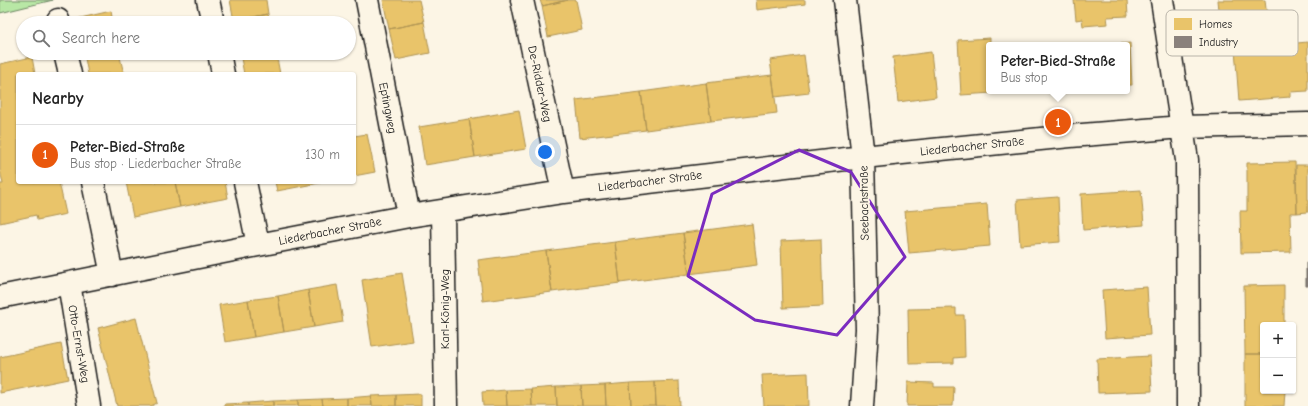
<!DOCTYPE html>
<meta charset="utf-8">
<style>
:root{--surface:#fff;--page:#f6f6f6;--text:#222;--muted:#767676;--line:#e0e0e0;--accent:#ea580c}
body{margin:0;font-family:"Comic Neue",sans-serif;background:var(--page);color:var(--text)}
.controls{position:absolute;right:12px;bottom:12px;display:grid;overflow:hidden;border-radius:4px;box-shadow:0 1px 3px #0004}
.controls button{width:36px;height:36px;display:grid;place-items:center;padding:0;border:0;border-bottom:1px solid var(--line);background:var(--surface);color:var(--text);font:20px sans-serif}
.you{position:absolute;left:545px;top:152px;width:14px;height:14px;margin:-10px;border:3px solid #fff;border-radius:50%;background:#1a73e8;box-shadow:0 0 0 6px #1a73e833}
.badge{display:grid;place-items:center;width:26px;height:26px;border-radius:50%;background:var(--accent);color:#fff;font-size:13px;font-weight:700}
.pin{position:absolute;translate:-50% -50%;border:2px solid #fff;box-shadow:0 1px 4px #0006}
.popup{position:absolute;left:986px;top:42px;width:144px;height:52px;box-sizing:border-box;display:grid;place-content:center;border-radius:4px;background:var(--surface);filter:drop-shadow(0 1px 3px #0005);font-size:13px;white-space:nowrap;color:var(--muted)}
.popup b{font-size:15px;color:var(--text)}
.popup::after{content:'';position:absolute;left:50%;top:100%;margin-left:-8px;border:8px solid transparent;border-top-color:var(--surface)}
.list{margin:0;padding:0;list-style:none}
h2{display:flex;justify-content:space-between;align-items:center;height:52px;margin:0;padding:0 16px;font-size:17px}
h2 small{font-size:13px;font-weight:400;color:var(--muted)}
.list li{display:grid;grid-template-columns:26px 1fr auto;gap:12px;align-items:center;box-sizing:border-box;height:60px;padding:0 16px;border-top:1px solid var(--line)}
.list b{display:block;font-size:15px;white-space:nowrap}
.list p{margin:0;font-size:13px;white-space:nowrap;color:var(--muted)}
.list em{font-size:13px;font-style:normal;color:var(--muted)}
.icon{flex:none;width:22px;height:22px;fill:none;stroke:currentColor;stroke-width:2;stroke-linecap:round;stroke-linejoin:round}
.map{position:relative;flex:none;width:1308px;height:406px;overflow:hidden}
.search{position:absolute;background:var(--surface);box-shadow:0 1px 3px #0004;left:16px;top:16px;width:340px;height:44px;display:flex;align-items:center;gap:10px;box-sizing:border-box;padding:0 14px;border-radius:22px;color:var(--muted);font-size:15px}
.panel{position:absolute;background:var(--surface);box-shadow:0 1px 3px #0004;left:16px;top:72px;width:340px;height:112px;border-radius:4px}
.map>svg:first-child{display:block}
.green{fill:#b8e7a5;stroke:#6a8260}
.homes{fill:#e9c46a;stroke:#ac9253}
.industry{fill:#8a817c;stroke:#69635f}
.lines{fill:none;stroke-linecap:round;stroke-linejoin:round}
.minor-casing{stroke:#1c1c1c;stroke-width:25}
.minor{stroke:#fcf5e5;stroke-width:22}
.marked{fill:none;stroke:#7b2cbf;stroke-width:3;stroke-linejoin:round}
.labels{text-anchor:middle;stroke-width:4;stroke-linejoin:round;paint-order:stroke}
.street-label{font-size:12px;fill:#1c1c1c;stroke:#fcf5e5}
.key{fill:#fcf5e5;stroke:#b9b4a9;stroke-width:1}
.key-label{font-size:11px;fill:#1c1c1c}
</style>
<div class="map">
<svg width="1308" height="406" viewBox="0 0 1308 406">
<rect width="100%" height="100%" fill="#fcf5e5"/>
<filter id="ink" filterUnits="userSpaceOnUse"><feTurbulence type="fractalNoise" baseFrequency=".025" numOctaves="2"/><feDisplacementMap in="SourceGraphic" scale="8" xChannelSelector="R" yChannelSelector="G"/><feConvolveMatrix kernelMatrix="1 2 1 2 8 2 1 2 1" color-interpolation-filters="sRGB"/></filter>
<g filter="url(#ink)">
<path class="green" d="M 0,0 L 53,0 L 0,13 Z"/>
<path class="homes" d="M 230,0 L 266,0 L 268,14 L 234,21 Z
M 383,0 L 419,0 L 424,22 L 389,29 Z
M 540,0 L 568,0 L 542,6 Z
M 568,0 L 576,0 L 582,30 L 548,37 L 542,6 Z
M 756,0 L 805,0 L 805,4 L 757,10 Z
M 1074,0 L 1127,0 L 1128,16 L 1107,17 L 1108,24 L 1083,26 L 1082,19 L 1076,20 Z
M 1218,0 L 1265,0 L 1267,18 L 1261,18 L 1264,46 L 1308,42 L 1308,91 L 1290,92 L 1290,97 L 1239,101 L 1235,49 L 1223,50 Z
M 111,11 L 113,23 L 77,23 L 76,19 Z
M 268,14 L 270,23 L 235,23 L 234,21 Z
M 424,22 L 430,53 L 396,60 L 389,29 Z
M 990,38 L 989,91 L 993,91 L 993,93 L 961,95 L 958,40 Z
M 1130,43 L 1132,85 L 1127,85 L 1127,45 L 1101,45 Z
M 931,52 L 936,97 L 898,102 L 893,57 Z
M 84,53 L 119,53 L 124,74 L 88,74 Z
M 240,53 L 276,53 L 280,74 L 244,74 Z
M 804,55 L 809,93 L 775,97 L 770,60 Z
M 32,57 L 35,74 L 18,74 L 18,182 L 59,182 L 66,214 L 37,220 L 36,215 L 0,223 L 0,184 L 3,184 L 0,170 L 0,64 Z
M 772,75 L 777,113 L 711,121 L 706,83 Z
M 706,83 L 711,121 L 646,130 L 641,92 Z
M 641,92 L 646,130 L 580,138 L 576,100 Z
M 519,110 L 526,149 L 475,157 L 469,119 Z
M 469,119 L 475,157 L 425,165 L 419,127 Z
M 367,134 L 375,172 L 354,176 L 354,136 Z
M 1295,162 L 1297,213 L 1290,213 L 1291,252 L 1241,253 L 1240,211 L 1247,211 L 1247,163 Z
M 1296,165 L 1308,165 L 1308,212 L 1297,213 Z
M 126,182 L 175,182 L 180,207 L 133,217 Z
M 175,182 L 225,182 L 228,198 L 180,207 Z
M 275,182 L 324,182 L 277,191 Z
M 1141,190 L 1144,225 L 1083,230 L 1081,194 Z
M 1058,197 L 1060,242 L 1020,245 L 1017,200 Z
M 987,204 L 990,246 L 909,253 L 905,211 Z
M 752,224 L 757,265 L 689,274 L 683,233 Z
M 683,233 L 689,274 L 620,283 L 615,242 Z
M 821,239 L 823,306 L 783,308 L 781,241 Z
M 615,242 L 620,283 L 552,292 L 546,251 Z
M 546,251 L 552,292 L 483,301 L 478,260 Z
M 402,273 L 413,341 L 372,347 L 362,280 Z
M 337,285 L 343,322 L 314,327 L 308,290 Z
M 1284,285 L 1284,325 L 1263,325 L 1263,354 L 1245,354 L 1244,286 Z
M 1147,287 L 1150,335 L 1105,338 L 1102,290 Z
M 308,290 L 314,327 L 284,332 L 278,296 Z
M 278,296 L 284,332 L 254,337 L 248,300 Z
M 248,300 L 254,337 L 225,342 L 219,305 Z
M 956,308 L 956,315 L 964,315 L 965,357 L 954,358 L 954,363 L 909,364 L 908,309 Z
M 136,318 L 157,403 L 151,406 L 117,406 L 98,328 Z
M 61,344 L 68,379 L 0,393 L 0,357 Z
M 1245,354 L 1263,354 L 1263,391 L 1285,391 L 1284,406 L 1245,406 Z
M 1150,356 L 1152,391 L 1098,393 L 1097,359 Z
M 808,373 L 809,406 L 764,406 L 762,375 Z
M 679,381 L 680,406 L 656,406 L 655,382 Z
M 655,382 L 656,406 L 631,406 L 630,383 Z
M 908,382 L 934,383 L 934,387 L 954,387 L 953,406 L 907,406 Z
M 630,383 L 631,406 L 606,406 L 605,385 Z
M 605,385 L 606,406 L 582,406 L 581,386 Z
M 581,386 L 582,406 L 557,406 L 556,387 Z
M 556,387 L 557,406 L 532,406 L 531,389 Z
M 531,389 L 532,406 L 507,406 L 506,390 Z
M 506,390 L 507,406 L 483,406 L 482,392 Z
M 421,394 L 421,406 L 396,406 L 396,395 Z
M 396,395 L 396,406 L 372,406 L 371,396 Z
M 371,396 L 372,406 L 347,406 L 347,398 Z
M 347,398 L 347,406 L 323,406 L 322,399 Z
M 322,399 L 323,406 L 298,406 L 298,400 Z
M 298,400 L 298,406 L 273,406 L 273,401 Z
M 273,401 L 273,406 L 248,406 L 248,403 Z
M 248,403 L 248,406 L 224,406 L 224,404 Z"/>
<path class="industry" d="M 1306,263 L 1308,263 L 1308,286 L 1306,286 Z"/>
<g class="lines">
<defs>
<path id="minor" d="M 208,0 L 213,23
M 367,0 L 409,216
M 522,0 L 563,192
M 845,0 L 863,157 L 867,329 L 862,406
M 1162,0 L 1187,160 L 1188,406
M 58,20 L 59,23
M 65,53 L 70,74
M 219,53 L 223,74
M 93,182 L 112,275
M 245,182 L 258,245
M 443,211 L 446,406
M 69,283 L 89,406
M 0,297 L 258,245 L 409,216 L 563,192 L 863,157 L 1070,136 L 1182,127 L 1308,124"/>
</defs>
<use href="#minor" class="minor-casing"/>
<use href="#minor" class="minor"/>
</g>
</g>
<path class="marked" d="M 799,150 L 851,172 L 905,257 L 837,335 L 755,320 L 688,276 L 712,194 Z"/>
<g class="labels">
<g class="street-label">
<text transform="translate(540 84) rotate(78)" y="4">De-Ridder-Weg</text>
<text transform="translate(388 108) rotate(79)" y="4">Eptingweg</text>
<text transform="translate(972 146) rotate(-6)" y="4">Liederbacher Straße</text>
<text transform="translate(650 181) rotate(-7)" y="4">Liederbacher Straße</text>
<text transform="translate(864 203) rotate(-91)" y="4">Seebachstraße</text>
<text transform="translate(330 231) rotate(-11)" y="4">Liederbacher Straße</text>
<text transform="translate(445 309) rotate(-90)" y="4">Karl-König-Weg</text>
<text transform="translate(79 344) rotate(80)" y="4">Otto-Ernst-Weg</text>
</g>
</g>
<rect x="1166" y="10" width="132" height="46" rx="6" class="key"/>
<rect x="1174" y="18" width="18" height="12" fill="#e9c46a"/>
<rect x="1174" y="36" width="18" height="12" fill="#8a817c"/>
<g class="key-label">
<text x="1199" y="28">Homes</text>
<text x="1199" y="46">Industry</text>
</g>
</svg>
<div class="controls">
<button>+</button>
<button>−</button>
</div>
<div class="you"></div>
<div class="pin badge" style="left:1058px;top:122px">1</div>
<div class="popup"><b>Peter-Bied-Straße</b>Bus stop</div>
<div class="search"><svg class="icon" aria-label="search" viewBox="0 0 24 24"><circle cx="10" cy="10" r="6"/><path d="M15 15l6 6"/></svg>Search here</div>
<section class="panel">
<h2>Nearby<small></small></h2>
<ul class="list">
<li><span class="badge">1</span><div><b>Peter-Bied-Straße</b><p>Bus stop · Liederbacher Straße</p></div><em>130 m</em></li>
</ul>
</section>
</div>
